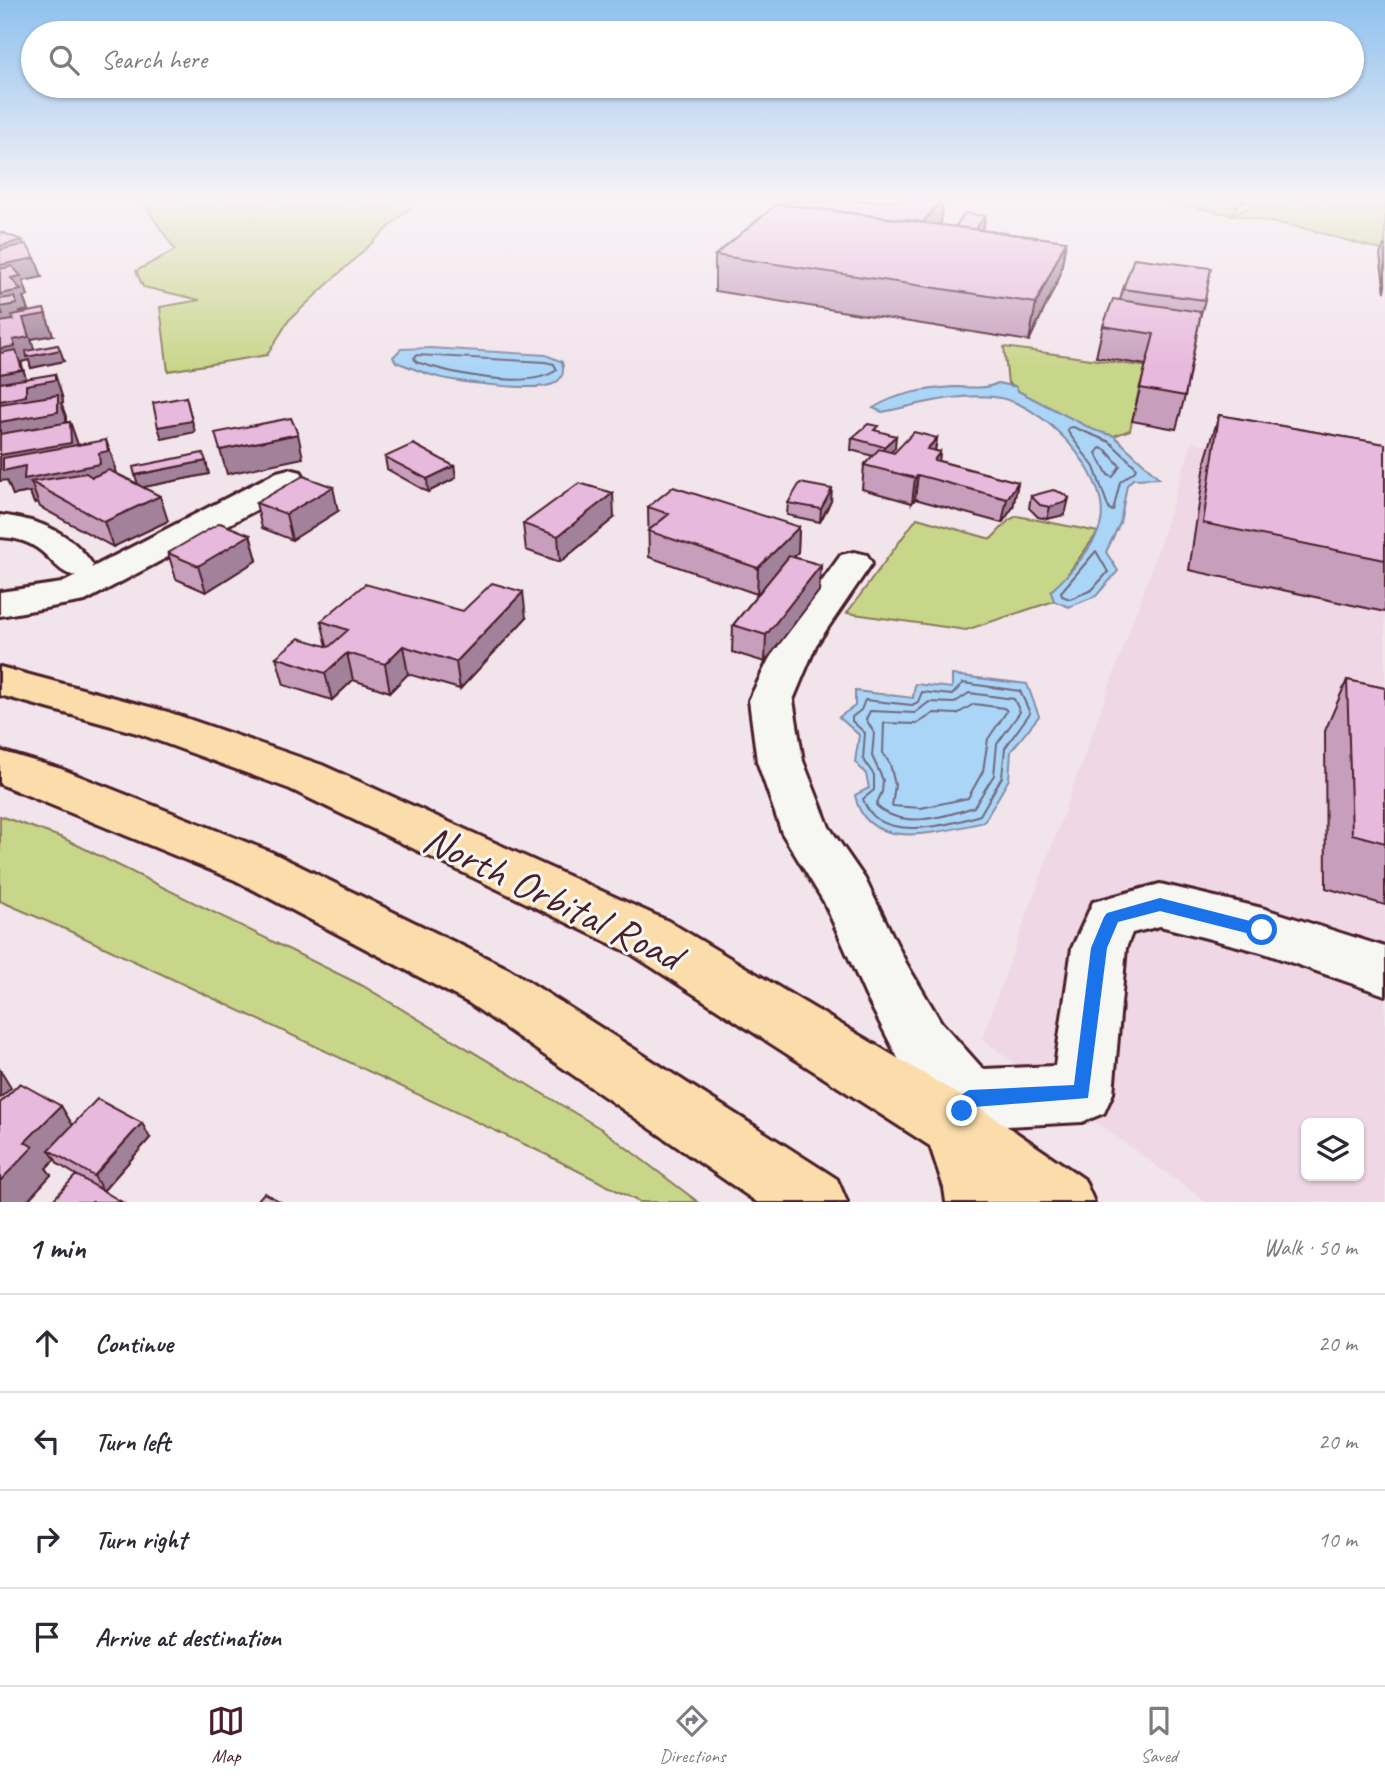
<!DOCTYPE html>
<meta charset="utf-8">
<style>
:root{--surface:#fff;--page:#f2f2f3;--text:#2b2b33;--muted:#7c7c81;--line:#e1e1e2;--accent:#4a1f2b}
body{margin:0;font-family:Caveat,sans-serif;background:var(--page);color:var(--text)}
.controls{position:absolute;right:21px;bottom:21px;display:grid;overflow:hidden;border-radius:10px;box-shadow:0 2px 5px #0004}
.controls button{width:63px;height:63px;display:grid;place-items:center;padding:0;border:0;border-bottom:2px solid var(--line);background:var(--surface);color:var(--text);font:35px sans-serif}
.stop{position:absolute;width:21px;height:21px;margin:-16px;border:5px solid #1a73e8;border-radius:50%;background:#fff}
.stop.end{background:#1a73e8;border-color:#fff;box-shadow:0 2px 7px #0008}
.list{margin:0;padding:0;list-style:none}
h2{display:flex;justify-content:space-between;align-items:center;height:91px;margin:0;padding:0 28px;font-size:30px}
h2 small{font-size:23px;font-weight:400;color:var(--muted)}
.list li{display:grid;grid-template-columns:46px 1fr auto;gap:21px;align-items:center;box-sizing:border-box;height:98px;padding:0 28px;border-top:2px solid var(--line)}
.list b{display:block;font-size:26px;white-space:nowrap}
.list em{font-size:23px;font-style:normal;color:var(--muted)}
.icon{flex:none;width:38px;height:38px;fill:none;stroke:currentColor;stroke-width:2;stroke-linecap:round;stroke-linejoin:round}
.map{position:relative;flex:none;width:1385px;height:1202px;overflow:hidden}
.search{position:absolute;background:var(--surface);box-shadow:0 2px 5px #0004;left:21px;right:21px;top:21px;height:77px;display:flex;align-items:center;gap:18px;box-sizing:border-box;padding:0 24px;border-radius:38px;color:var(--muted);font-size:26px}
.sheet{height:483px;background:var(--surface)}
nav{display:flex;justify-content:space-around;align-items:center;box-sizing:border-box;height:98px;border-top:2px solid var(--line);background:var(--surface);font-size:19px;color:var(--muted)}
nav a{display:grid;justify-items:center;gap:4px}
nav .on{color:var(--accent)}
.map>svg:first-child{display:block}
.built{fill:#efd7e6;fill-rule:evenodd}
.green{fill:#c8d68a;stroke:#897a5a;stroke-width:2}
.water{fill:#abd5f6;stroke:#848ca5;stroke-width:2}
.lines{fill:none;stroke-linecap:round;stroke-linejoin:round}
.shore{stroke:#71687c;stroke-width:2}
.minor-casing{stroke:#4a1f2b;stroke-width:6}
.highway-casing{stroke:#4a1f2b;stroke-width:6}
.minor{fill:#f6f6f2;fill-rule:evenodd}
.highway{fill:#faddab;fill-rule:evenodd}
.wall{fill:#c79fbd;stroke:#4a1f2b;stroke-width:2}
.shaded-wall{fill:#a2829a;stroke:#4a1f2b;stroke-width:2}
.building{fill:#e7b9dc;stroke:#4a1f2b;stroke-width:2}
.route{fill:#1a73e8}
.labels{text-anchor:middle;stroke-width:6;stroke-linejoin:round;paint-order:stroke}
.near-street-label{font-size:42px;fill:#4a1f2b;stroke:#f6f6f2}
</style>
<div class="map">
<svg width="1385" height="1202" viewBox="0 0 1385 1202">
<rect width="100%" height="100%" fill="#f2e4eb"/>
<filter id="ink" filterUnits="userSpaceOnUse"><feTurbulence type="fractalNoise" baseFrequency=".0143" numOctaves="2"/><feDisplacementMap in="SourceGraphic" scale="14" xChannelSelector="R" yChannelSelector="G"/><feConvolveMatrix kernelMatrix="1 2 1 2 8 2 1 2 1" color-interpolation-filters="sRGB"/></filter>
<g filter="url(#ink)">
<path class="built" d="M 1192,442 L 1385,480 L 1385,1202 L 1206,1202 L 982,1039 L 1151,571 ZM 1306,1123 L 1359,1123 L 1359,1176 L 1306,1176 Z"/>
<path class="green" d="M 142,201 L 417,201 L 289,320 L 267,355 L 168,371 L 160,307 L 200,300 L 143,287 L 136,271 L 175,250 Z
M 1160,201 L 1248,201 L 1238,204 L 1232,215 L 1262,201 L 1385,201 L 1385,251 L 1303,228 Z
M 1004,347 L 1148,367 L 1140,385 L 1130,430 L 1114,436 L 1094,431 L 1018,391 L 1016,387 L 1008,383 Z
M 1017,516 L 1098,532 L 1064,579 L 1051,591 L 1054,601 L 966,630 L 847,613 L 917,518 L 991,539 L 1009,520 Z
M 0,816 L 63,838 L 363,986 L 603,1130 L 698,1202 L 639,1202 L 545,1154 L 74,933 L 0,901 Z"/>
<path class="water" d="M 430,348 L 546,355 L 562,362 C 565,372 563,379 553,384 C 535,392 459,382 438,377 C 423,373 410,367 396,362 L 393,357 L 401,349 Z
M 998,383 L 1017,387 L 1018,391 L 1094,430 L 1114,436 L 1159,478 L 1133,479 L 1127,485 L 1120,523 L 1106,552 L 1118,571 L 1096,596 L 1069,607 L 1054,601 L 1051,591 C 1067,577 1097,544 1101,522 C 1110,473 1041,401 994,397 C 958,393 917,405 882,412 L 873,408 C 897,393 926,389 954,387 C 970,387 984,390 998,383 Z
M 952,675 L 1027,684 L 1039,716 L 1011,751 L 1009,779 L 984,822 C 942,831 866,855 855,795 L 869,788 L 866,774 L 855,762 L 859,735 L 839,717 L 855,706 L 855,691 L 913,698 L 915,684 L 952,688 Z"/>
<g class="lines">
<path class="shore" d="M 417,355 L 545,362 L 554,364 L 557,370 C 527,391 450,373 416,362 L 414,358 Z
M 1073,427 L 1110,442 L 1136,467 L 1135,471 L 1120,482 L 1113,511 L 1109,509 L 1094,467 L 1068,432 L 1068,428 Z
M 1100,448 L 1106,450 L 1120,466 L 1113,477 L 1108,475 L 1096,453 Z
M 1096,551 L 1108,572 L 1092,590 L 1070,599 L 1062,596 L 1061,592 Z
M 963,683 L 1020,691 L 1030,713 L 1005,748 L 1002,777 L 980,815 C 946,826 877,844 863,799 L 874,790 L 874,775 L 863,759 L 865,733 L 852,721 L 852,717 L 861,710 L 865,700 L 912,705 L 918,702 L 922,692 L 952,695 Z
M 969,693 L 1014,699 L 1020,712 L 997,744 L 994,775 L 974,807 C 944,817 901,830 876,805 L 882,792 L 883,780 L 872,756 L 874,733 L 866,719 L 870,711 L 915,713 L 929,702 L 954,703 Z
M 974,704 L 1004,708 L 1007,711 L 988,739 L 983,771 L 968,798 L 921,808 L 892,806 L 895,785 L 890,764 L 883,753 L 884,723 L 917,724 L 934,713 L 957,714 Z"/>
<defs>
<path id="minor" d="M 289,469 L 301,472 L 305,479 L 301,486 L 85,601 L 0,616 L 0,592 L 62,583 L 76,576 C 58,573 52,558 37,548 C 25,540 14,538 0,537 L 0,515 C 39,520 70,531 93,565 L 91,568 L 277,472 Z
M 854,552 L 867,555 L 872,563 L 816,645 L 793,700 L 803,761 L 829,827 L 865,879 L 906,963 L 941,1022 L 983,1069 L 1055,1066 L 1072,948 L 1093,902 L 1160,884 L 1262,908 L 1385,947 L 1385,995 L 1261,952 L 1160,926 L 1132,933 L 1126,948 L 1113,1093 L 1104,1113 L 1082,1122 L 987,1127 L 978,1142 L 956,1151 L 934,1142 L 925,1121 L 933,1102 L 899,1060 L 866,996 L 824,902 L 782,833 L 757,761 L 749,700 L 776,645 L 841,555 Z"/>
<path id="highway" d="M 0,667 L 168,712 L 322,765 L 668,921 L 976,1105 L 1084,1179 L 1094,1202 L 946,1202 L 944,1188 L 930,1146 L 630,953 L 290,789 L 137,733 L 0,695 Z
M 0,751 L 61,769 L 271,852 L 509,969 L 837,1179 L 847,1202 L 757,1202 L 469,1003 L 235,880 L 0,784 Z"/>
</defs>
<use href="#minor" class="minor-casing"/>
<use href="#highway" class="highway-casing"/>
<use href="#minor" class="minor"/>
<use href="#highway" class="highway"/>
</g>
<path class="wall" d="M 985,216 L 984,225 L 980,230 L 1066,241 L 1060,276 L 1029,341 L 715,291 L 715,255 L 941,222 L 939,225 L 955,227 Z
M 24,245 L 42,277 L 23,281 L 28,296 L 23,297 L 28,310 L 20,312 L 21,314 L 53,335 L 31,339 L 34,350 L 58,345 L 64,361 L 31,368 L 29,360 L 21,362 L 26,379 L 62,396 L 63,403 L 61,403 L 66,417 L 66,422 L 70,422 L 78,445 L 114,463 L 115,473 L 138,484 L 209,474 L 143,487 L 168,521 L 113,547 L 40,507 L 38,502 L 34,503 L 30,492 L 13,495 L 7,480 Z
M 1384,245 L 1385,246 L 1385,292 L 1380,255 Z
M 1123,289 L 1205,300 L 1199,321 L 1185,396 L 1176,429 L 1132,421 L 1146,365 L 1096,357 L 1103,326 L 1120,300 Z
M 1219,415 L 1385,444 L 1385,612 L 1189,570 L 1206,458 Z
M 877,431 L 895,448 L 890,452 L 894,453 L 937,438 L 935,451 L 940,452 L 939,461 L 1018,482 L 1013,507 L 1002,523 L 915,499 L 912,503 L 862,489 L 864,465 L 873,456 L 851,450 L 852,438 Z
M 385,457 L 454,466 L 456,478 L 428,492 L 387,469 Z
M 1031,496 L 1066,511 L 1064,515 L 1047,519 L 1038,517 L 1029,508 Z
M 831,501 L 820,522 L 787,515 L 788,503 Z
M 256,503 L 338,511 L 292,540 L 262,528 Z
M 648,507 L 799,527 L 798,552 L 793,557 L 821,565 L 819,591 L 765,662 L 732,652 L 733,625 L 763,588 L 757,594 L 649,557 Z
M 614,518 L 560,562 L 526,550 L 523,524 Z
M 250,535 L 257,560 L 206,592 L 176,579 L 168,553 Z
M 463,611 L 526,618 L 460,689 L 408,674 L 390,692 L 353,680 L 332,700 L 284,685 L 276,657 L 327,646 L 321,621 Z
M 1347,680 L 1385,688 L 1385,905 L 1326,888 L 1325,731 Z
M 61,1106 L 72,1125 L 150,1138 L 103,1191 L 58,1164 L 55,1159 L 46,1168 L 51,1175 L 26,1202 Z"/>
<path class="shaded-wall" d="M 941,201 L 943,201 L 941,222 L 918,251 L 921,225 Z
M 985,216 L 984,225 L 970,244 L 971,235 Z
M 22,240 L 29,259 L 35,258 L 42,277 L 23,281 L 28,296 L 23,297 L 28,310 L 20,312 L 24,324 L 0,338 L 0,246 Z
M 1066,241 L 1060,276 L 1029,341 L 1036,303 Z
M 44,309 L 53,335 L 31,339 L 36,355 L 60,350 L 64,361 L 31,368 L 29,360 L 21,362 L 28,385 L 55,374 L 62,396 L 63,403 L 61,403 L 66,417 L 66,435 L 0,447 L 0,349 L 13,340 L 23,318 Z
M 186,397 L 195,432 L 162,439 L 158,427 Z
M 70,422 L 78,445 L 99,453 L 106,440 L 114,463 L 116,475 L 31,482 L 38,502 L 34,503 L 30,492 L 13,495 L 7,480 L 0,481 L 0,455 Z
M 298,434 L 303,458 L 227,474 L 220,450 Z
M 896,436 L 895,448 L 883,459 L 884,447 Z
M 937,438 L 933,462 L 927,449 Z
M 940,452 L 937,476 L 934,460 Z
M 206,461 L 209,474 L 139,488 L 135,475 Z
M 454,466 L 456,478 L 428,492 L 427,479 Z
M 918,475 L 915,499 L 912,503 L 915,478 Z
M 1018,482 L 1013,507 L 1002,523 L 1007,499 Z
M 333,487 L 338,511 L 292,540 L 286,514 Z
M 832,489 L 831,501 L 820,522 L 821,509 Z
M 613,493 L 614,518 L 560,562 L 558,536 Z
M 160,496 L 168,521 L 113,547 L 104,522 Z
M 1069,498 L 1066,511 L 1064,515 L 1047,519 L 1050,507 Z
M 799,527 L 798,552 L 757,594 L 758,568 Z
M 250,535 L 257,560 L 206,592 L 198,566 Z
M 821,565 L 819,591 L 765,662 L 766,635 Z
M 523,592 L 526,618 L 460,689 L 456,662 Z
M 403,646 L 408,674 L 390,692 L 385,664 Z
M 347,653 L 353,680 L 332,700 L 325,673 Z
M 0,1070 L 11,1088 L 0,1098 Z
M 61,1106 L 78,1134 L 49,1150 L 55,1159 L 46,1168 L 51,1175 L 26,1202 L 0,1202 L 0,1181 L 25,1142 Z
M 142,1123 L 150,1138 L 103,1191 L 94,1176 Z"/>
<path class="building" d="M 788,201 L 941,201 L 923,222 L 783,204 Z
M 777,204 L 1066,241 L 1036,303 L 715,255 Z
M 965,213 L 985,216 L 975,229 L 955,227 Z
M 0,232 L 1,232 L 22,240 L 0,246 Z
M 26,244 L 35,258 L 0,265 L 0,250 Z
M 1134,258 L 1211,268 L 1205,300 L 1123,289 Z
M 12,266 L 21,276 L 11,278 L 21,290 L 0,294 L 0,269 Z
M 14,297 L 17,304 L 0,307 L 3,315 L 0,316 L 0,299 Z
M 1113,299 L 1201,312 L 1185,396 L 1140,388 L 1154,334 L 1103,326 Z
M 44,309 L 46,314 L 23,318 L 29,337 L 13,340 L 15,346 L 0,349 L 0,322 L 13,320 L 12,315 Z
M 58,345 L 60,350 L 27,357 L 26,351 Z
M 16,350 L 22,370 L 0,374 L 0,353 Z
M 55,374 L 55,380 L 26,385 L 26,396 L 0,401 L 0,383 Z
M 58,395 L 58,412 L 0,422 L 0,404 Z
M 186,397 L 192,421 L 158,427 L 153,403 Z
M 1219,415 L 1385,444 L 1385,560 L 1203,523 Z
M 291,418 L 298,434 L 220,450 L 215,433 Z
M 70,422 L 71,443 L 0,455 L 0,434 Z
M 868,424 L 878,426 L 874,430 L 896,436 L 884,447 L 852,438 Z
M 914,432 L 937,438 L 927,449 L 940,452 L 934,460 L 1018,482 L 1007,499 L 918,475 L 915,478 L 864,465 L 879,449 L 894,453 Z
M 106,440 L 108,451 L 99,453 L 100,464 L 24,479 L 25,466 L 3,471 L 3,458 Z
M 413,444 L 454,466 L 427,479 L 385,457 Z
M 203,453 L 206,461 L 135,475 L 133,467 Z
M 109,470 L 160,496 L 104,522 L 31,482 L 86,473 L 92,477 Z
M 303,476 L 333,487 L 286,514 L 256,503 Z
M 579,483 L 613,493 L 558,536 L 523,524 Z
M 800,483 L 832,489 L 821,509 L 788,503 Z
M 673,487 L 799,527 L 758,568 L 648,531 L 669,514 L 648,507 Z
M 1053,490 L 1062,493 L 1069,498 L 1066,502 L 1050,507 L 1040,505 L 1031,496 Z
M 220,523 L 250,535 L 198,566 L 168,553 Z
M 789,556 L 821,565 L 766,635 L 733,625 Z
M 492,583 L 523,592 L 456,662 L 403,646 L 385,664 L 347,653 L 325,673 L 276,657 L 299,638 L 329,647 L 348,630 L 321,621 L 365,584 L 463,611 Z
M 1347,680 L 1385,688 L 1385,843 L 1352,834 Z
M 20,1083 L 61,1106 L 25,1142 L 33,1147 L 0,1181 L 0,1103 Z
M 97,1099 L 142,1123 L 94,1176 L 49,1150 Z
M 76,1175 L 122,1202 L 51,1202 Z
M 264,1193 L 281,1202 L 256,1202 Z"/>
</g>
<linearGradient id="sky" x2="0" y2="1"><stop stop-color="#8fc1ee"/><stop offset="0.54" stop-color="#f9f3f6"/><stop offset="1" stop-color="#f9f3f6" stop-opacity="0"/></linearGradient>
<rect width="1385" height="369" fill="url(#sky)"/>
<path class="route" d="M 1160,898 L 1262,924 L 1270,930 L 1262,937 L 1160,911 L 1118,922 L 1107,948 L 1088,1098 L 974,1107 L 968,1117 L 962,1120 L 955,1117 L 953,1111 C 957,1102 960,1094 969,1090 L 1074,1085 L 1091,948 L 1104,917 L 1107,913 Z"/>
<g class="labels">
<g class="near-street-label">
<text transform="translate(553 896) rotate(26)" y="15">North Orbital Road</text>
</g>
</g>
</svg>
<div class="controls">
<button><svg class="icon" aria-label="layers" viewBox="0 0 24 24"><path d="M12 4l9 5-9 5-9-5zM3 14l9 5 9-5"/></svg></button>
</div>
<div class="stop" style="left:1262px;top:930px"></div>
<div class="stop end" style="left:962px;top:1111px"></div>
<div class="search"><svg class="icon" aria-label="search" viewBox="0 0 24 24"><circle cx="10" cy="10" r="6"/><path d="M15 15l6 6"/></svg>Search here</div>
</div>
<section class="sheet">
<h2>1 min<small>Walk · 50 m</small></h2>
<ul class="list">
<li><svg class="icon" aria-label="ahead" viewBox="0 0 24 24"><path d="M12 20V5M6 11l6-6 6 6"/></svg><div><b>Continue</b></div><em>20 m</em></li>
<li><svg class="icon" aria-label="left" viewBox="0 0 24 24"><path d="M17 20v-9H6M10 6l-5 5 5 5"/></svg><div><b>Turn left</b></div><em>20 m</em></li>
<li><svg class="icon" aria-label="right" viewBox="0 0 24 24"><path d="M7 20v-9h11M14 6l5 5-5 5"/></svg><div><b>Turn right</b></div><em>10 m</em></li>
<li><svg class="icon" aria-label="arrive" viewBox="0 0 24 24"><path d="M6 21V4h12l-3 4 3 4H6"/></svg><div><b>Arrive at destination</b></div></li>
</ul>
</section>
<nav>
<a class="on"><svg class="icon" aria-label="map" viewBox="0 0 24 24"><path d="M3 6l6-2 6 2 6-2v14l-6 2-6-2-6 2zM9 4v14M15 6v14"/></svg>Map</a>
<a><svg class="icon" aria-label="directions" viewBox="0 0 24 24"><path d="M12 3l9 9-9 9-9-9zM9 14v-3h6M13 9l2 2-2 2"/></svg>Directions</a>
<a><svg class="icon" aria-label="saved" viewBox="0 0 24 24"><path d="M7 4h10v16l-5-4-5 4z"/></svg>Saved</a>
</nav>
